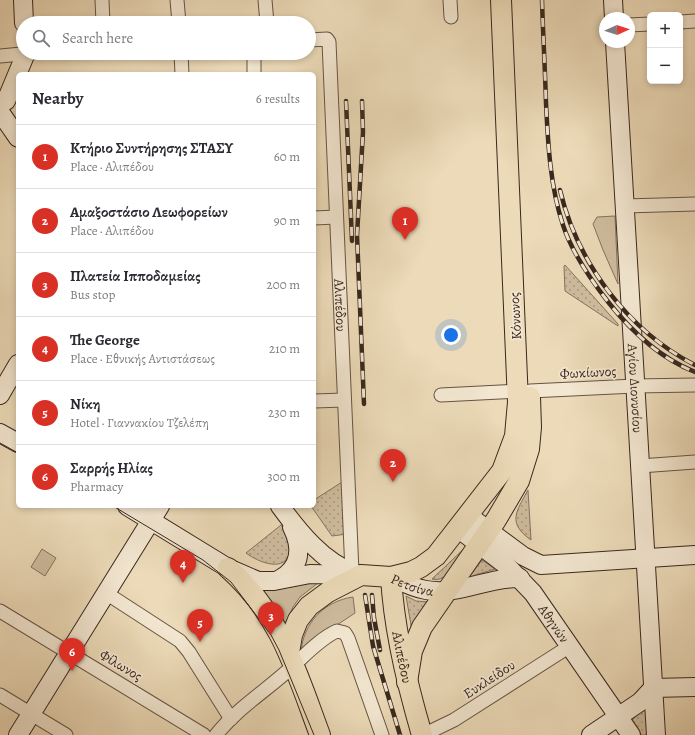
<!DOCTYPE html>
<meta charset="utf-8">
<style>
:root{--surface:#fff;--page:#f7f7f7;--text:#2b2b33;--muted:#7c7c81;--line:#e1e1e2;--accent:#d93025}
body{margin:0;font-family:Alegreya,serif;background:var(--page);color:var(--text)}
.controls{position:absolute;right:12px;top:12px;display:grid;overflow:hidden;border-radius:6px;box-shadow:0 2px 6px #0003}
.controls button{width:36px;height:36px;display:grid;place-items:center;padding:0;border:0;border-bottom:1px solid var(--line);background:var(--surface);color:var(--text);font:20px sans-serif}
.compass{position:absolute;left:599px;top:12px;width:36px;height:36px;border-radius:50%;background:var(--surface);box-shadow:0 2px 6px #0003;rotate:87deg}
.you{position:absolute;left:451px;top:335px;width:14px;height:14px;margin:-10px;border:3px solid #fff;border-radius:50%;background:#1a73e8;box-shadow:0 0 0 6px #1a73e833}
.badge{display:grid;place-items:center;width:26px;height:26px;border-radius:50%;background:var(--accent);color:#fff;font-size:13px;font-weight:700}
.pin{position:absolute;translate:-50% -33px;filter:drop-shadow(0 1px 2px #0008)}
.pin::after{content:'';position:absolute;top:21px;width:14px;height:12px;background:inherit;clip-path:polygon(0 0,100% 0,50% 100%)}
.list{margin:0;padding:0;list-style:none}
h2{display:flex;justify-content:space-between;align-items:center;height:52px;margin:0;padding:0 16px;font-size:17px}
h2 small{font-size:13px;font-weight:400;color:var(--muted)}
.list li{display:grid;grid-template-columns:26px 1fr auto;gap:12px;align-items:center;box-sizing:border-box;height:64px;padding:0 16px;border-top:1px solid var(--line)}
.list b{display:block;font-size:15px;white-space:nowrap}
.list p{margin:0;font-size:13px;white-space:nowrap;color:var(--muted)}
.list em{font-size:13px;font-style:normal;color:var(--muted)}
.icon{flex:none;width:22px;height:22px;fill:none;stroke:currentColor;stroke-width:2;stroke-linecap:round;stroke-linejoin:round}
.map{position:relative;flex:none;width:695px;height:735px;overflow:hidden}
.search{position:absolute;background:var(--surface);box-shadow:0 2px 6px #0003;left:16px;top:16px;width:300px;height:44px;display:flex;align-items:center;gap:10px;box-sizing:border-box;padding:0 14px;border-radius:22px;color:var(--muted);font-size:15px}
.panel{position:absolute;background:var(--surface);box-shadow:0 2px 6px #0003;left:16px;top:72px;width:300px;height:436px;border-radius:6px}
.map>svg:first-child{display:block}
.grass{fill:url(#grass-dots);stroke:#84725e}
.garden{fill:#cebc9e;stroke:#84725e}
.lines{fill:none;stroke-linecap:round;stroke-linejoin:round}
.street-casing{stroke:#665445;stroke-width:15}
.secondary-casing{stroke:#39281f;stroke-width:20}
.primary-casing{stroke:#39281f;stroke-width:22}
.street{stroke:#f3e7d1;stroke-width:13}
.secondary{stroke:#f3e7d1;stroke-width:18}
.primary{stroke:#ecdab8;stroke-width:20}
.tram{stroke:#39281f;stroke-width:1}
.rail-casing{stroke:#39281f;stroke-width:4.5}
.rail{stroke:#f3e7d1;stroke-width:3;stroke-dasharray:9;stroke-linecap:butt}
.labels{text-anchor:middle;stroke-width:3.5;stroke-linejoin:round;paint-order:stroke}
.street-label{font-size:14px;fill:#39281f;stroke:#f3e7d1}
</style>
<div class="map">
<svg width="695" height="735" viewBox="0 0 695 735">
<defs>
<pattern id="grass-dots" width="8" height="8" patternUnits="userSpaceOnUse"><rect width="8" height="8" fill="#cebc9e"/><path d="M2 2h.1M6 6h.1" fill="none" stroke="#a89980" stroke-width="1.8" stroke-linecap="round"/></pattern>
</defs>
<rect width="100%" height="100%" fill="#ecdab8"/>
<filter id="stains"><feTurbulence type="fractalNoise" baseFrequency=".005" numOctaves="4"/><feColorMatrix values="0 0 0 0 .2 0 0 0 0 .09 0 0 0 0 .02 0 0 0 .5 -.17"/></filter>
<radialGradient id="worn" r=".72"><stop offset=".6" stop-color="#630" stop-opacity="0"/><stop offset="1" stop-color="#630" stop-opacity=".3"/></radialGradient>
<path class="grass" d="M 565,265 L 618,324 L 618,326 L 565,291 L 564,266 Z
M 342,482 L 347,534 L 332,536 L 311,506 L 314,506 L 314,500 Z
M 528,490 L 531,540 C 507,523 516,512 528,490 Z
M 281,525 C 284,530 290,536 291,542 C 291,544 290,548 290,551 C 286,574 258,562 246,553 Z
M 468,545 C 460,556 448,584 432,579 Z
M 482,560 L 495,569 L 469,577 Z
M 406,596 L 416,601 L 429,602 L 412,631 Z
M 648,705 L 649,735 L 641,735 L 632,720 Z"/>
<path class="garden" d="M 615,216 L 618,284 L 603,250 L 593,224 L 597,217 Z
M 42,549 L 56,558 L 45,576 L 31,567 Z
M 315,581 L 318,583 L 300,597 L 293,607 L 285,624 L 262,590 L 291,587 Z
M 353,597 L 355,613 L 334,627 L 301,654 C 302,624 324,601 353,597 Z"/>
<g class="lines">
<defs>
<g id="street">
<path d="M 102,0 L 103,23"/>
<path d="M 177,0 L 179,23"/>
<path d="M 265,0 L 267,23"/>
<path d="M 450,0 L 451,17"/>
<path d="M 680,22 L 695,21"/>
<path d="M 629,25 L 650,24"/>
<path id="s1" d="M 309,40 L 327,39 L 329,42 L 352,572"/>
<path d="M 181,53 L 182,74"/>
<path d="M 254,53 L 254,74"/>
<path d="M 0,56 L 32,53"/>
<path d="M 625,206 L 695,204"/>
<path d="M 314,218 L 336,217"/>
<path d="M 530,391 L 635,386 L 695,385"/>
<path d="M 441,395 L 518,391"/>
<path d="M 314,401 L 344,400"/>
<path d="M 640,466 L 695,462"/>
<path d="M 106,593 L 180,641 L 189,652 L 231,719"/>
<path d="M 0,611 L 204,735"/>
<path d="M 0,695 L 66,735"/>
<path d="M 216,735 C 238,707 269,689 294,665 C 306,654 321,638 337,631 L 345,633 L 348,638 L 382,735"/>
<path d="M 423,735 L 454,720 L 570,646"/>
</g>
<g id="secondary">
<path d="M 23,0 L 24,23"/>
<path d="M 613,0 L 614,18"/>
<path id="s2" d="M 615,42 L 656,735"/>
<path d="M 6,101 L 26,53"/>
<path d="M 0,112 L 18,138"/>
<path d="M 0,395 L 18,364"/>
<path d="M 0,433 L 18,443"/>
<path d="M 127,506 L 228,568 L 258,581 L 274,581 L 310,574 L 361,575"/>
<path d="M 280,506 C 299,532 323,562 354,573"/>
<path d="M 469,516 L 523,556 L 541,565 L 695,555"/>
<path id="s3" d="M 459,529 L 506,565 L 533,593 L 631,735"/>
<path id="s4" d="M 391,577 C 402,582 414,588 426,590 C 458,596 488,577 520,578"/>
<path d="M 280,579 C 302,567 302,547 292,527"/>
<path d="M 653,688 L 695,687"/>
<path d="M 18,735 L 160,506"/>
<path d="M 591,735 L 640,702 L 653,688"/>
</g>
<g id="primary">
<path d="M 228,568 C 281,615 296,671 320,735"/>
<path id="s5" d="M 391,577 C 394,631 407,684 422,735"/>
<path d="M 289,653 L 292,635 L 298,620 L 309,606 L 328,592 L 361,575 L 391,577 L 411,572 L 421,567 L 436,556 L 502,471 L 515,436 L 518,402 L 501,0"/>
<path d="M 407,682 L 412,651 L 422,627 L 496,520 L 519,481 L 529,449 L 531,427 L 530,397"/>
</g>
</defs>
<use href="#street" class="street-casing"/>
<use href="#secondary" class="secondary-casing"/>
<use href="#primary" class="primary-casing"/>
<use href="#street" class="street"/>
<use href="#secondary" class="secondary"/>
<use href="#primary" class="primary"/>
<path class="tram" d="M 0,443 L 18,453
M 113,506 L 203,560 L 231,582 L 271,635 L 279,650 L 314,735"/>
<defs>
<path id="rail" d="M 542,0 C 543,34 545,68 546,103 C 548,144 550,186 563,225 C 572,253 591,280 609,303 C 632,332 660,358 695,372
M 346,101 L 352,241
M 362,101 L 363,132 L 357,235 L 364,404
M 560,190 C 577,262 628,331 695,365
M 365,595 L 373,646 L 400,735
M 372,595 L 374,618 L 380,650"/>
</defs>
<use href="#rail" class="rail-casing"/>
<use href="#rail" class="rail"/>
</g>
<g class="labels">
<g class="street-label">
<text dy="5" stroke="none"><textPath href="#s1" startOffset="285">Αλιπέδου</textPath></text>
<text transform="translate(515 316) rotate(-93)" y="5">Κόνωνος</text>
<text transform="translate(588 372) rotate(-3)" y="5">Φωκίωνος</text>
<text dy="5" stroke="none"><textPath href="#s2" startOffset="347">Αγίου Διονυσίου</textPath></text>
<text dy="5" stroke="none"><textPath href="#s4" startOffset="23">Ρετσίνα</textPath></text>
<text dy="5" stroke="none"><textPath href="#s3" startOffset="135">Αθηνών</textPath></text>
<text dy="5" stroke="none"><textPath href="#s5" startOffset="81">Αλιπέδου</textPath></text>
<text transform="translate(121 665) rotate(31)" y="5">Φίλωνος</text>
<text transform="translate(489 679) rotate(-33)" y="5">Ευκλείδου</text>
</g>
</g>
<rect width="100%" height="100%" filter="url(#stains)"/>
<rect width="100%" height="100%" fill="url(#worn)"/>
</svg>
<div class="controls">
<button>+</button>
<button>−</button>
</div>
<svg class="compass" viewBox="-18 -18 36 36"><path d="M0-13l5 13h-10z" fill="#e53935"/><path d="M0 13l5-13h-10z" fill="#7c7c81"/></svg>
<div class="you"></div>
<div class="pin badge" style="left:405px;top:240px">1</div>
<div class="pin badge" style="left:393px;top:482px">2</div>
<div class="pin badge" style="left:271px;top:635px">3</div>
<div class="pin badge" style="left:183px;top:583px">4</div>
<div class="pin badge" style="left:200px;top:642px">5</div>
<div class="pin badge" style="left:72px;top:671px">6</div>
<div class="search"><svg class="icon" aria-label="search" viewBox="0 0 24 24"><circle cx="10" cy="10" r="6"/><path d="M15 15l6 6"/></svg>Search here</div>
<section class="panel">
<h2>Nearby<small>6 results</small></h2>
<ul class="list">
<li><span class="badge">1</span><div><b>Κτήριο Συντήρησης ΣΤΑΣΥ</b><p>Place · Αλιπέδου</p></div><em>60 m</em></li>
<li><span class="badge">2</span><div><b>Αμαξοστάσιο Λεωφορείων</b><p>Place · Αλιπέδου</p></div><em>90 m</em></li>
<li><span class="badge">3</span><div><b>Πλατεία Ιπποδαμείας</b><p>Bus stop</p></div><em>200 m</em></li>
<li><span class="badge">4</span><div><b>The George</b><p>Place · Εθνικής Αντιστάσεως</p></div><em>210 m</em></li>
<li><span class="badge">5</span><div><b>Νίκη</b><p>Hotel · Γιαννακίου Τζελέπη</p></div><em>230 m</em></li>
<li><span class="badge">6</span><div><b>Σαρρής Ηλίας</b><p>Pharmacy</p></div><em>300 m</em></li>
</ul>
</section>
</div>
